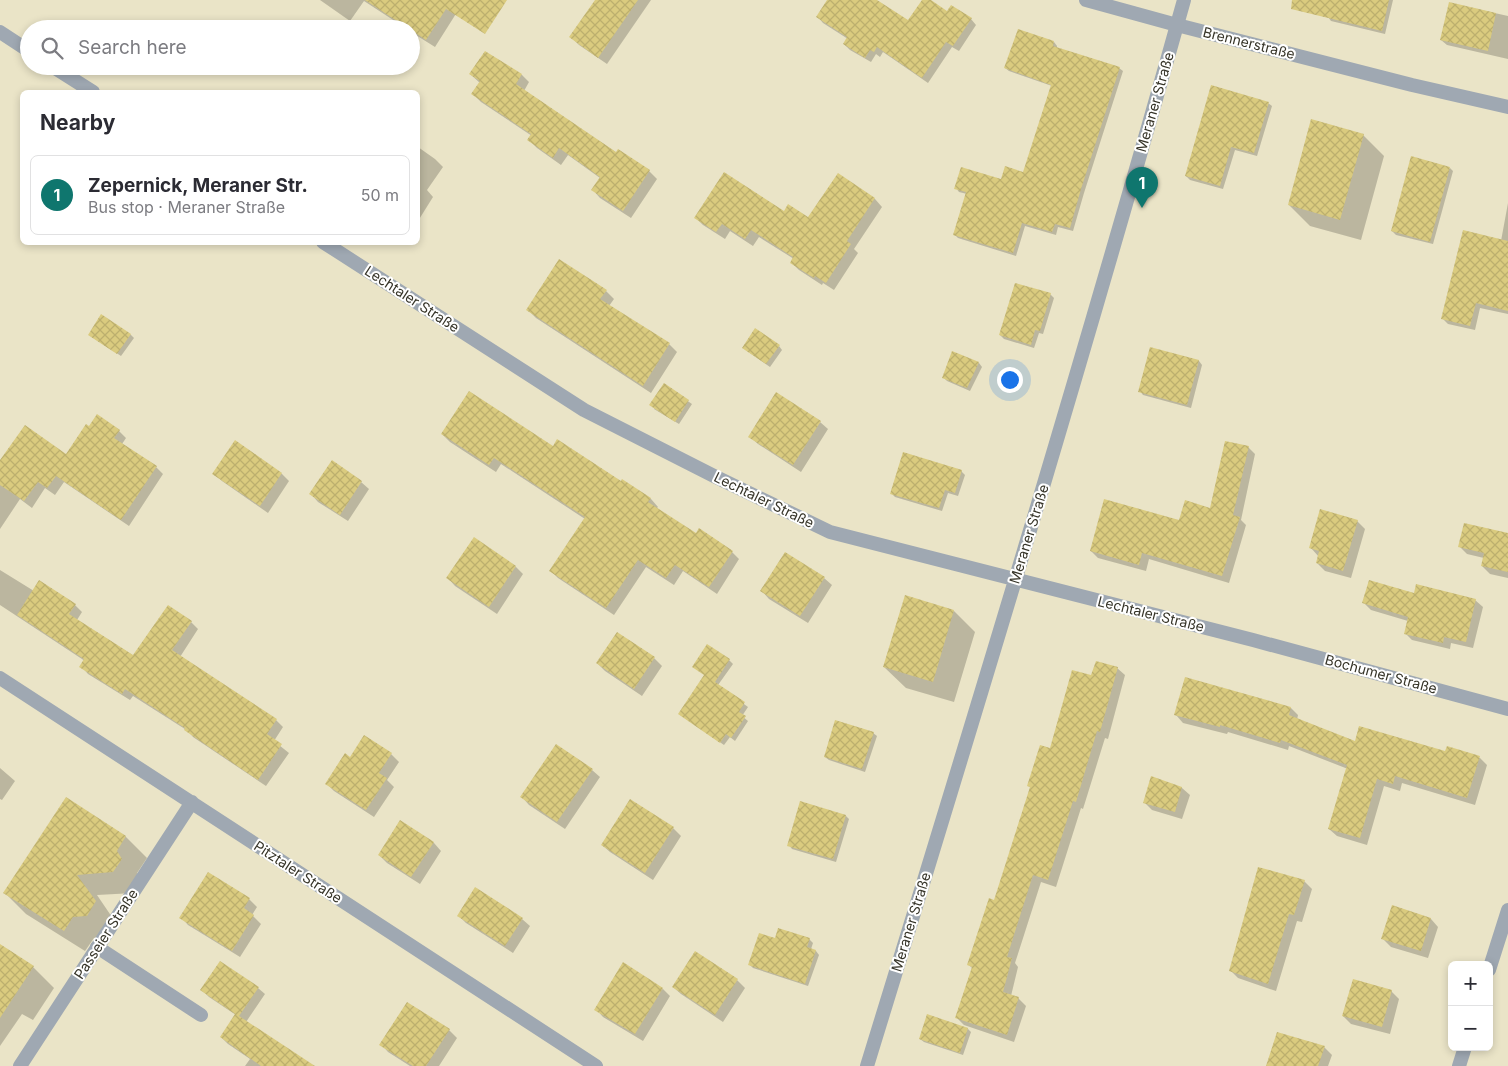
<!DOCTYPE html>
<meta charset="utf-8">
<style>
:root{--surface:#fff;--page:#f2f2f3;--text:#2b2b33;--muted:#7c7c81;--line:#e1e1e2;--accent:#0f766e}
body{margin:0;font-family:Inter,sans-serif;background:var(--page);color:var(--text)}
.controls{position:absolute;right:15px;bottom:15px;display:grid;overflow:hidden;border-radius:8px;box-shadow:0 2px 8px #0003}
.controls button{width:45px;height:45px;display:grid;place-items:center;padding:0;border:0;border-bottom:1px solid var(--line);background:var(--surface);color:var(--text);font:25px sans-serif}
.you{position:absolute;left:1009px;top:379px;width:18px;height:18px;margin:-12px;border:4px solid #fff;border-radius:50%;background:#1a73e8;box-shadow:0 0 0 8px #1a73e833}
.badge{display:grid;place-items:center;width:32px;height:32px;border-radius:50%;background:var(--accent);color:#fff;font-size:16px;font-weight:700}
.pin{position:absolute;translate:-50% -41px;filter:drop-shadow(0 1px 2px #0008)}
.pin::after{content:'';position:absolute;top:26px;width:18px;height:15px;background:inherit;clip-path:polygon(0 0,100% 0,50% 100%)}
.list{margin:0;padding:0;list-style:none}
h2{display:flex;justify-content:space-between;align-items:center;height:65px;margin:0;padding:0 20px;font-size:21px}
h2 small{font-size:16px;font-weight:400;color:var(--muted)}
.list li{display:grid;grid-template-columns:32px 1fr auto;gap:15px;align-items:center;box-sizing:border-box;height:80px;margin:0 10px 10px;padding:0 10px;border:1px solid var(--line);border-radius:8px}
.list b{display:block;font-size:19px;white-space:nowrap}
.list p{margin:0;font-size:16px;white-space:nowrap;color:var(--muted)}
.list em{font-size:16px;font-style:normal;color:var(--muted)}
.icon{flex:none;width:28px;height:28px;fill:none;stroke:currentColor;stroke-width:2;stroke-linecap:round;stroke-linejoin:round}
.map{position:relative;flex:none;width:1508px;height:1066px;overflow:hidden}
.search{position:absolute;background:var(--surface);box-shadow:0 2px 8px #0003;left:20px;top:20px;width:400px;height:55px;display:flex;align-items:center;gap:12px;box-sizing:border-box;padding:0 18px;border-radius:28px;color:var(--muted);font-size:19px}
.panel{position:absolute;background:var(--surface);box-shadow:0 2px 8px #0003;left:20px;top:90px;width:400px;height:155px;border-radius:8px}
.map>svg:first-child{display:block}
.shadow{fill:#0003}
.building{fill:url(#building-cross-hatch)}
.lines{fill:none;stroke-linecap:round;stroke-linejoin:round}
.service{stroke:#9fa8b2;stroke-width:14}
.minor{stroke:#9fa8b2;stroke-width:14}
.labels{text-anchor:middle;stroke-width:4;stroke-linejoin:round;paint-order:stroke}
.street-label{font-size:14px;fill:#363428;stroke:#fff}
</style>
<div class="map">
<svg width="1508" height="1066" viewBox="0 0 1508 1066">
<defs>
<pattern id="building-cross-hatch" width="8" height="8" patternUnits="userSpaceOnUse" patternTransform="scale(1.25)"><rect width="8" height="8" fill="#dacb7f"/><path d="M0 0l8 8M0 8l8-8" fill="none" stroke="#bcaf6e"/></pattern>
</defs>
<rect width="100%" height="100%" fill="#eae4c7"/>
<path class="shadow" d="M 320,0 L 450,0 L 459,9 L 435,47 L 411,32 L 411,29 L 407,29 L 364,1 L 350,21 Z
M 597,0 L 651,0 L 607,64 L 579,45 L 571,37 Z
M 829,0 L 874,0 L 908,22 L 923,0 L 928,0 L 947,13 L 971,19 L 976,25 L 959,51 L 952,47 L 928,83 L 883,52 L 880,57 L 876,54 L 871,62 L 850,50 L 844,44 L 848,39 L 823,23 L 818,17 Z
M 1332,0 L 1393,0 L 1385,34 L 1331,21 L 1328,17 Z
M 1450,3 L 1508,16 L 1508,59 L 1447,45 L 1441,40 Z
M 1054,42 L 1057,46 L 1057,48 L 1119,68 L 1123,71 L 1084,193 L 1073,231 L 1058,227 L 1056,235 L 1025,226 L 1016,256 L 958,238 L 955,235 L 967,194 L 959,192 L 956,188 L 1002,180 L 1024,174 L 1052,86 L 1009,71 L 1005,68 Z
M 485,53 L 522,75 L 529,82 L 524,91 L 617,153 L 649,171 L 657,179 L 631,218 L 600,198 L 593,190 L 600,178 L 568,155 L 561,165 L 537,148 L 529,140 L 532,136 L 481,102 L 473,94 L 480,83 L 470,74 Z
M 1268,103 L 1272,106 L 1257,156 L 1235,150 L 1223,189 L 1190,180 L 1186,176 Z
M 1363,135 L 1384,156 L 1361,240 L 1310,226 L 1289,205 Z
M 418,147 L 435,159 L 443,167 L 427,190 L 433,197 L 418,221 Z
M 1450,168 L 1453,171 L 1433,244 L 1396,235 L 1392,231 Z
M 838,175 L 875,199 L 882,207 L 854,249 L 858,253 L 834,290 L 823,283 L 822,285 L 799,270 L 792,263 L 794,259 L 759,237 L 753,246 L 730,231 L 725,239 L 703,225 L 696,218 L 784,213 L 809,218 Z
M 1508,203 L 1508,314 L 1480,308 L 1475,330 L 1448,324 L 1443,319 L 1501,241 Z
M 606,291 L 614,299 L 609,306 L 669,344 L 677,352 L 651,393 L 536,318 L 528,310 Z
M 1050,294 L 1054,298 L 1043,334 L 1039,333 L 1034,348 L 1004,339 L 1000,335 Z
M 130,334 L 134,338 L 121,356 L 89,335 Z
M 779,346 L 782,350 L 770,367 L 747,351 Z
M 1151,349 L 1199,361 L 1202,365 L 1191,408 L 1143,395 L 1140,391 Z
M 953,353 L 979,363 L 982,367 L 970,391 L 947,381 L 943,377 Z
M 664,385 L 692,404 L 679,424 L 654,409 Z
M 820,422 L 828,429 L 801,472 L 758,444 L 750,437 Z
M 119,431 L 126,438 L 122,444 L 156,467 L 163,474 L 129,526 L 64,482 L 55,495 L 45,488 L 32,508 L 20,499 L 0,529 L 0,462 L 66,456 Z
M 442,434 L 553,448 L 622,482 L 623,481 L 651,499 L 658,507 L 656,509 L 696,535 L 732,552 L 739,559 L 717,594 L 683,571 L 674,585 L 646,567 L 614,615 L 558,578 L 551,571 L 585,519 L 501,464 L 496,472 L 450,442 Z
M 235,442 L 282,474 L 289,481 L 268,513 L 222,481 L 214,473 Z
M 1248,447 L 1255,454 L 1241,520 L 1246,525 L 1229,583 L 1149,559 L 1146,571 L 1098,558 L 1091,551 L 1180,522 L 1211,509 Z
M 961,471 L 965,475 L 958,496 L 948,493 L 942,511 L 895,497 L 891,493 Z
M 361,482 L 369,489 L 348,521 L 318,502 L 311,494 Z
M 1357,521 L 1365,529 L 1351,578 L 1325,571 L 1317,563 L 1319,557 L 1311,548 Z
M 1508,534 L 1508,578 L 1490,574 L 1482,566 L 1484,558 L 1467,554 L 1459,546 Z
M 516,567 L 523,574 L 497,614 L 455,586 L 448,578 Z
M 0,570 L 34,591 L 75,605 L 82,612 L 77,620 L 134,656 L 191,622 L 198,629 L 180,657 L 276,720 L 283,727 L 274,741 L 289,753 L 266,786 L 193,737 L 188,731 L 133,696 L 130,700 L 88,674 L 81,666 L 85,661 L 0,605 Z
M 824,578 L 832,585 L 808,623 L 769,599 L 762,591 Z
M 1415,595 L 1475,600 L 1483,607 L 1473,648 L 1451,643 L 1450,649 L 1412,640 L 1405,633 L 1408,621 L 1371,610 L 1364,603 Z
M 906,596 L 954,611 L 975,632 L 954,702 L 906,688 L 884,667 Z
M 654,658 L 662,666 L 642,696 L 605,671 L 597,663 Z
M 729,660 L 733,664 L 718,685 L 748,707 L 742,716 L 748,721 L 735,741 L 730,737 L 724,745 L 679,714 L 705,676 Z
M 1117,668 L 1125,675 L 1108,739 L 1105,738 L 1083,809 L 1081,808 L 1056,887 L 1041,882 L 1015,963 L 1018,967 L 1011,996 L 1018,998 L 1026,1006 L 1014,1042 L 964,1025 L 957,1018 L 973,969 L 969,965 L 995,901 L 1031,788 L 1028,786 L 1051,749 L 1092,677 Z
M 1291,708 L 1298,715 L 1297,720 L 1356,742 L 1446,753 L 1448,748 L 1480,758 L 1487,765 L 1475,805 L 1402,783 L 1400,791 L 1384,786 L 1367,845 L 1337,836 L 1329,829 L 1348,769 L 1289,746 L 1288,750 L 1228,732 L 1227,734 L 1183,723 L 1176,715 Z
M 873,733 L 877,736 L 865,772 L 829,760 L 825,757 Z
M 391,754 L 399,762 L 387,780 L 394,787 L 374,817 L 334,791 L 327,784 L 350,758 Z
M 0,768 L 15,781 L 2,800 L 0,799 Z
M 592,770 L 600,777 L 565,829 L 529,805 L 522,797 Z
M 1182,788 L 1190,795 L 1182,819 L 1152,810 L 1144,802 Z
M 66,798 L 126,837 L 147,858 L 137,873 L 142,880 L 134,893 L 97,895 L 116,923 L 108,936 L 94,938 L 85,951 L 26,914 L 5,893 Z
M 846,816 L 849,819 L 836,862 L 792,849 L 789,845 Z
M 401,822 L 434,843 L 441,851 L 420,884 L 387,863 L 379,855 Z
M 673,828 L 681,836 L 653,880 L 610,852 L 602,845 Z
M 208,874 L 249,899 L 257,907 L 252,915 L 261,924 L 240,957 L 188,925 L 181,917 Z
M 1304,881 L 1312,889 L 1302,922 L 1297,921 L 1276,991 L 1238,978 L 1230,970 Z
M 459,916 L 522,919 L 530,926 L 513,953 L 466,923 Z
M 1431,919 L 1438,927 L 1428,958 L 1391,947 L 1383,939 Z
M 809,939 L 813,943 L 811,949 L 816,951 L 819,955 L 808,986 L 753,968 L 750,965 L 776,940 Z
M 0,945 L 33,967 L 54,988 L 33,1020 L 22,1014 L 0,1046 Z
M 737,980 L 745,988 L 723,1022 L 681,994 L 673,987 Z
M 258,988 L 265,994 L 246,1022 L 312,1066 L 245,1066 L 250,1059 L 228,1044 L 221,1037 L 236,1015 L 209,997 L 202,990 Z
M 663,989 L 670,996 L 643,1041 L 603,1017 L 596,1009 Z
M 1391,991 L 1399,999 L 1390,1034 L 1351,1024 L 1343,1016 Z
M 968,1029 L 971,1032 L 963,1055 L 924,1042 L 920,1039 Z
M 449,1030 L 457,1038 L 439,1066 L 410,1066 L 388,1052 L 381,1044 Z
M 1324,1047 L 1332,1055 L 1328,1066 L 1268,1066 Z"/>
<path class="building" d="M 365,0 L 507,0 L 485,34 L 446,9 L 426,40 L 411,30 L 411,29 L 409,29 Z
M 595,0 L 638,0 L 598,58 L 569,37 Z
M 827,0 L 877,0 L 908,20 L 922,0 L 931,0 L 947,11 L 951,5 L 972,18 L 953,46 L 946,42 L 922,78 L 877,47 L 874,52 L 870,50 L 865,58 L 843,44 L 847,37 L 816,17 Z
M 1292,0 L 1389,0 L 1382,31 L 1291,9 Z
M 1449,2 L 1496,13 L 1488,51 L 1440,40 Z
M 1018,29 L 1054,41 L 1053,46 L 1120,67 L 1081,189 L 1070,228 L 1055,224 L 1052,232 L 1022,223 L 1013,253 L 953,235 L 966,192 L 954,189 L 961,167 L 1001,179 L 1005,166 L 1023,172 L 1051,85 L 1004,68 Z
M 485,51 L 522,74 L 516,84 L 616,152 L 618,149 L 650,170 L 623,211 L 591,190 L 600,177 L 559,148 L 553,158 L 527,140 L 531,134 L 471,94 L 480,81 L 469,74 Z
M 1211,85 L 1269,102 L 1254,153 L 1231,147 L 1220,186 L 1185,176 Z
M 1311,119 L 1364,134 L 1340,220 L 1288,205 Z
M 1411,156 L 1450,167 L 1430,242 L 1391,231 Z
M 724,172 L 784,211 L 788,204 L 808,217 L 838,173 L 875,198 L 847,241 L 851,244 L 826,283 L 815,276 L 814,278 L 790,263 L 793,257 L 751,230 L 745,239 L 722,224 L 716,232 L 694,218 Z
M 1463,230 L 1508,241 L 1508,311 L 1476,303 L 1470,326 L 1441,319 Z
M 559,259 L 607,290 L 600,299 L 670,343 L 643,386 L 526,310 Z
M 1015,283 L 1051,293 L 1040,331 L 1035,330 L 1031,345 L 999,335 Z
M 101,314 L 131,334 L 117,354 L 88,335 Z
M 755,328 L 780,345 L 766,364 L 742,348 Z
M 1150,347 L 1199,360 L 1187,405 L 1138,392 Z
M 952,351 L 979,362 L 967,388 L 942,378 Z
M 664,383 L 689,400 L 675,422 L 649,405 Z
M 469,391 L 553,446 L 557,439 L 621,481 L 622,479 L 651,498 L 648,502 L 696,533 L 699,528 L 733,551 L 709,587 L 675,565 L 666,578 L 638,560 L 606,608 L 549,571 L 585,517 L 494,458 L 489,465 L 441,434 Z
M 776,392 L 821,421 L 793,465 L 748,437 Z
M 97,414 L 120,430 L 114,438 L 157,466 L 121,520 L 56,476 L 47,488 L 38,482 L 24,501 L 0,485 L 0,460 L 25,425 L 66,454 L 86,424 L 89,426 Z
M 235,440 L 282,473 L 260,506 L 212,474 Z
M 1225,441 L 1249,446 L 1233,515 L 1240,517 L 1222,576 L 1142,553 L 1139,565 L 1090,551 L 1104,499 L 1179,520 L 1185,500 L 1210,508 Z
M 903,452 L 962,470 L 955,493 L 945,490 L 939,508 L 890,494 Z
M 332,460 L 362,481 L 340,515 L 309,494 Z
M 1320,509 L 1358,520 L 1343,571 L 1316,563 L 1319,551 L 1309,548 Z
M 1464,523 L 1508,533 L 1508,572 L 1481,566 L 1484,553 L 1458,547 Z
M 474,537 L 516,566 L 489,607 L 446,578 Z
M 785,552 L 825,577 L 800,616 L 760,591 Z
M 39,580 L 76,604 L 69,614 L 133,655 L 168,605 L 192,621 L 172,650 L 277,719 L 267,734 L 282,744 L 258,780 L 184,730 L 185,728 L 125,689 L 122,694 L 79,667 L 84,659 L 17,615 Z
M 1369,580 L 1414,593 L 1416,584 L 1476,599 L 1466,642 L 1444,637 L 1443,643 L 1404,634 L 1408,617 L 1362,603 Z
M 905,595 L 954,610 L 933,682 L 883,667 Z
M 617,632 L 655,657 L 634,689 L 596,663 Z
M 707,644 L 730,659 L 715,682 L 745,702 L 739,712 L 746,716 L 731,738 L 726,734 L 720,743 L 678,714 L 704,675 L 692,667 Z
M 1096,661 L 1118,667 L 1100,732 L 1097,731 L 1076,802 L 1073,801 L 1048,880 L 1033,875 L 1007,957 L 1012,958 L 1003,992 L 1019,997 L 1007,1035 L 955,1018 L 972,967 L 967,965 L 989,898 L 994,900 L 1030,787 L 1027,786 L 1040,745 L 1050,748 L 1072,670 L 1091,675 Z
M 1185,677 L 1291,707 L 1289,715 L 1355,741 L 1359,726 L 1445,751 L 1447,746 L 1480,756 L 1467,798 L 1395,776 L 1393,784 L 1377,779 L 1360,838 L 1328,829 L 1347,765 L 1281,740 L 1280,743 L 1220,725 L 1220,727 L 1174,715 Z
M 835,720 L 874,732 L 862,769 L 824,757 Z
M 364,735 L 392,753 L 379,773 L 387,778 L 366,810 L 325,784 L 345,753 L 350,757 Z
M 556,744 L 593,769 L 557,822 L 520,797 Z
M 1151,776 L 1182,787 L 1175,812 L 1143,803 Z
M 66,797 L 126,836 L 117,851 L 122,859 L 113,872 L 77,875 L 96,901 L 87,916 L 73,917 L 64,931 L 3,893 Z
M 630,799 L 674,827 L 645,873 L 601,845 Z
M 800,801 L 846,815 L 833,859 L 787,846 Z
M 400,820 L 434,842 L 411,877 L 378,855 Z
M 1258,867 L 1305,880 L 1294,915 L 1289,914 L 1268,984 L 1229,971 Z
M 208,872 L 250,898 L 244,908 L 254,915 L 232,951 L 179,918 Z
M 475,887 L 523,918 L 505,946 L 457,916 Z
M 1392,905 L 1431,918 L 1421,951 L 1381,939 Z
M 778,928 L 810,938 L 807,947 L 816,950 L 805,984 L 748,965 L 759,933 L 775,938 Z
M 0,944 L 34,966 L 0,1018 Z
M 695,951 L 738,979 L 715,1015 L 672,987 Z
M 220,961 L 259,987 L 239,1016 L 315,1066 L 261,1066 L 220,1037 L 235,1014 L 200,990 Z
M 623,962 L 663,988 L 635,1034 L 594,1010 Z
M 1353,979 L 1392,990 L 1382,1027 L 1342,1016 Z
M 407,1002 L 450,1029 L 426,1066 L 413,1066 L 379,1045 Z
M 927,1014 L 968,1028 L 960,1053 L 919,1039 Z
M 1277,1032 L 1325,1046 L 1318,1066 L 1266,1066 Z"/>
<g class="lines">
<path class="service" d="M 97,947 L 201,1015"/>
<path class="minor" d="M 1086,0 L 1177,25 L 1412,85 L 1508,107
M 0,32 L 29,51
M 52,66 L 93,92
M 323,242 L 584,410 L 716,477 L 830,532 L 1253,640 L 1508,709
M 0,678 L 596,1066
M 1489,970 L 1508,910
M 20,1066 L 192,802
M 867,1066 C 976,712 1084,357 1184,0
M 1459,1066 L 1465,1047"/>
</g>
<g class="labels">
<g class="street-label">
<text transform="translate(1249 43) rotate(14)" y="5">Brennerstraße</text>
<text transform="translate(1155 102) rotate(-74)" y="5">Meraner Straße</text>
<text transform="translate(412 299) rotate(33)" y="5">Lechtaler Straße</text>
<text transform="translate(764 500) rotate(26)" y="5">Lechtaler Straße</text>
<text transform="translate(1029 534) rotate(-73)" y="5">Meraner Straße</text>
<text transform="translate(1151 614) rotate(14)" y="5">Lechtaler Straße</text>
<text transform="translate(1381 674) rotate(15)" y="5">Bochumer Straße</text>
<text transform="translate(298 872) rotate(33)" y="5">Pitztaler Straße</text>
<text transform="translate(911 922) rotate(-73)" y="5">Meraner Straße</text>
<text transform="translate(106 934) rotate(-57)" y="5">Passeier Straße</text>
</g>
</g>
</svg>
<div class="controls">
<button>+</button>
<button>−</button>
</div>
<div class="you"></div>
<div class="pin badge" style="left:1142px;top:208px">1</div>
<div class="search"><svg class="icon" aria-label="search" viewBox="0 0 24 24"><circle cx="10" cy="10" r="6"/><path d="M15 15l6 6"/></svg>Search here</div>
<section class="panel">
<h2>Nearby<small></small></h2>
<ul class="list">
<li><span class="badge">1</span><div><b>Zepernick, Meraner Str.</b><p>Bus stop · Meraner Straße</p></div><em>50 m</em></li>
</ul>
</section>
</div>
